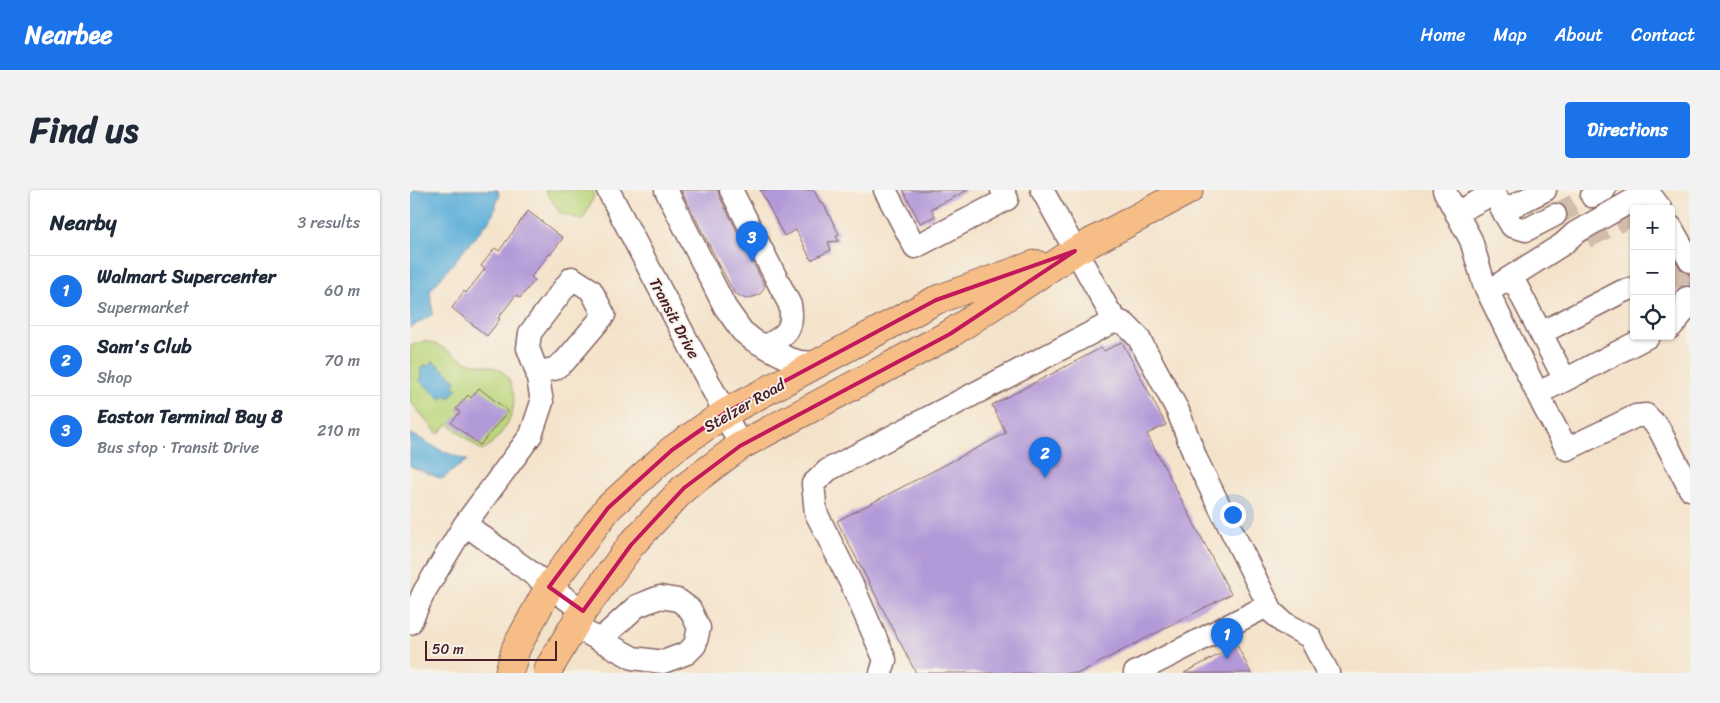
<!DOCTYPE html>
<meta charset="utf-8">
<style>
:root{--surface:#fff;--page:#f2f2f3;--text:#1f2937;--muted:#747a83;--line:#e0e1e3;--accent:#1a73e8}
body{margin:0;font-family:Sriracha,sans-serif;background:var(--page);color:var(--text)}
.controls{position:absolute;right:15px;top:15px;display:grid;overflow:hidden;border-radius:5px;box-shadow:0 1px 4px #0004}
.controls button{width:45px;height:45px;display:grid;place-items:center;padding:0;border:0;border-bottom:1px solid var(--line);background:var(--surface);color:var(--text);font:25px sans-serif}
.scale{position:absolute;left:15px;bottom:12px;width:132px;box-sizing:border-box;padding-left:5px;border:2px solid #4a1f2b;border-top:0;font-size:14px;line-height:18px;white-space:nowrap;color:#4a1f2b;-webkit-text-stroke:4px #f7f3e8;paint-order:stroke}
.you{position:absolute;left:822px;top:324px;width:18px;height:18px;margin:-12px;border:4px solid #fff;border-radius:50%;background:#1a73e8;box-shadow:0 0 0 8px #1a73e833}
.badge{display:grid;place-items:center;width:32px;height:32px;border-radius:50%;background:var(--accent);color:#fff;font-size:16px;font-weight:700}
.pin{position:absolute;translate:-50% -41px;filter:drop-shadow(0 1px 2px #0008)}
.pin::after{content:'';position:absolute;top:26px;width:18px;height:15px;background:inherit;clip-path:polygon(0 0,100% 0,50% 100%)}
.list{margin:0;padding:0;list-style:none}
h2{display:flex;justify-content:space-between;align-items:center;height:65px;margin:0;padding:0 20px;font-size:21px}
h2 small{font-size:16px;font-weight:400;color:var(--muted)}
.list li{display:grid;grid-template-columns:32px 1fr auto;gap:15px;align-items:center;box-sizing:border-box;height:70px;padding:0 20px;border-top:1px solid var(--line)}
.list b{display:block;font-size:19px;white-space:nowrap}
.list p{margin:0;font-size:16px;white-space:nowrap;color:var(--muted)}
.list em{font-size:16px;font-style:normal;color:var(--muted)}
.icon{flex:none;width:28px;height:28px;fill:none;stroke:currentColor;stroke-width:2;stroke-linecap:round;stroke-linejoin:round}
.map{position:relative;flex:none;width:1280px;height:483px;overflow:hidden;border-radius:5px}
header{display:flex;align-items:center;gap:30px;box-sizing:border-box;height:70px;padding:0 25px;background:var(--accent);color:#fff}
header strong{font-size:24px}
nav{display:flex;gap:28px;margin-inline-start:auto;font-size:18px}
.intro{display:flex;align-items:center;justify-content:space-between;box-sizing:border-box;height:120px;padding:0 30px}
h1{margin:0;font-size:35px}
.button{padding:12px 22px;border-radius:5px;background:var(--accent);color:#fff;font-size:18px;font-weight:700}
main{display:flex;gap:30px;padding:0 30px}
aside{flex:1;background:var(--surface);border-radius:5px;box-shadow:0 1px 4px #0004}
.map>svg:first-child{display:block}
.green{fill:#bbd67c;stroke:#827a54}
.water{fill:#5eb0d9;stroke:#546882}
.building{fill:#b299d8}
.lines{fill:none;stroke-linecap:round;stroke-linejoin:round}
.minor-tunnel{stroke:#d2bcab;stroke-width:22;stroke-dasharray:22 11;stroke-linecap:butt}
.minor-casing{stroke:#866463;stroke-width:25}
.major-casing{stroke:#866463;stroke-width:30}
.minor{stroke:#fff;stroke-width:22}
.major{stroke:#f6be86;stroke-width:28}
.marked{fill:none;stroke:#c2185b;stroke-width:4;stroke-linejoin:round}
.labels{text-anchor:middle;stroke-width:4;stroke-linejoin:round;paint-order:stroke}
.street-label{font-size:16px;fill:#4a1f2b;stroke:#f7f3e8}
</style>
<header>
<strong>Nearbee</strong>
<nav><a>Home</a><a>Map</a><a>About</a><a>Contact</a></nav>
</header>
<div class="intro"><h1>Find us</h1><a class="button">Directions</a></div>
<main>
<aside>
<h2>Nearby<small>3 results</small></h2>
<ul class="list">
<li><span class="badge">1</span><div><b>Walmart Supercenter</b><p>Supermarket</p></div><em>60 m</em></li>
<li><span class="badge">2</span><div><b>Sam's Club</b><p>Shop</p></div><em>70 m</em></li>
<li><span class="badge">3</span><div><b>Easton Terminal Bay 8</b><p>Bus stop · Transit Drive</p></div><em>210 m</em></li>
</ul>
</aside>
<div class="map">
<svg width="1280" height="483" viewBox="0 0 1280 483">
<rect width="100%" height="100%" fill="#f7f3e8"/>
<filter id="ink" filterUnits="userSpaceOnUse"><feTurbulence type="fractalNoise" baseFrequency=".02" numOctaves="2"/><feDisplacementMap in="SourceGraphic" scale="10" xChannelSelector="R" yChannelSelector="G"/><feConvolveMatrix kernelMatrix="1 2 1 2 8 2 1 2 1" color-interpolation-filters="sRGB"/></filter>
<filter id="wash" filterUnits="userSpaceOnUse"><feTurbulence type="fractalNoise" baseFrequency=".0096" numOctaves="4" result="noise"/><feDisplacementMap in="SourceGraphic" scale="20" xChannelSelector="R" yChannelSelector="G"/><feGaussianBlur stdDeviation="1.12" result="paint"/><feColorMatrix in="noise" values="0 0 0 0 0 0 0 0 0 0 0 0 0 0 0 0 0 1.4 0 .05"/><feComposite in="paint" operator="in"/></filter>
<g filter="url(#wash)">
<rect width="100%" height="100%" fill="#f4e3cb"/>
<path class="green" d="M 135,0 L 182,0 L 184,6 L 173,30 L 150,23 Z
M 14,151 C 30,153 41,164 56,171 C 66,176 80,174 90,180 C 95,183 99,190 101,195 C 111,221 93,246 72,261 L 38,234 L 28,244 L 0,211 L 0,156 Z"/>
<path class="water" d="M 0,0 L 88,0 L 89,6 L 82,27 L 20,101 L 23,124 L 0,138 Z
M 23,171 L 47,191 L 43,196 L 47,198 L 40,208 L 36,205 L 31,209 L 9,190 L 12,186 L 10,179 L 14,175 L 19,176 Z
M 0,243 L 32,261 L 57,270 L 32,289 L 0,276 Z"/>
<g id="blocks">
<path class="building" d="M 271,0 L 308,0 L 309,6 L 355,96 L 351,103 L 346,106 L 336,109 L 324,103 Z
M 350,0 L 404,0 L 411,14 L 413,13 L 429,44 L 426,46 L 429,51 L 418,52 L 421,60 L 401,70 L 386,40 L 374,46 Z
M 493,0 L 558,0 L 521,19 L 525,26 L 510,33 Z
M 118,21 L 153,48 L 140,65 L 139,64 L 121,87 L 125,90 L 110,108 L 106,105 L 88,128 L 90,129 L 77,146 L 42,118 L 54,101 L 56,103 L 75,79 L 71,76 L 85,58 L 89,61 Z
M 1261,64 L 1269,78 L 1273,82 L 1280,85 L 1280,96 L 1271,96 L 1265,103 L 1261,95 Z
M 712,152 L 756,235 L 737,244 L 821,404 L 669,483 L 506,483 L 427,331 L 596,243 L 582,215 L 691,158 L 694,161 Z
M 69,198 L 98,221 L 70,255 L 41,233 L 50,222 L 46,219 L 58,205 L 61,208 Z
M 827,455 L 841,483 L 774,483 Z"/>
</g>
</g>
<g filter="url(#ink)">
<use href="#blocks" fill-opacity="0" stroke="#866463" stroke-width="1"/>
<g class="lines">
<path class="minor-tunnel" d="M 1145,25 L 1182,6
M 1176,48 L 1220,26
M 1261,76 L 1277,108"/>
<defs>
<path id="minor" d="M 198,0 L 315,223 L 330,256
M 256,0 L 315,117 L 332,141 L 343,150 L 377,168 L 390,172 L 407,173
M 321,0 L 380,115 C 384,139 377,145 356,156
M 475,0 L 505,57 L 597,9 L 592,0
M 632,0 L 699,121 L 706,130 L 715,134 L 728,147 L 738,165 L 768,221 L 786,269 L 862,422 L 874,433 L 900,447 L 918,483
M 1034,0 L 1061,50 L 1074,94 L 1134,217 L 1157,259 L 1226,226 L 1236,225 L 1248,237 L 1280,299
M 1083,0 L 1093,21 L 1135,0
M 1182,6 L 1194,0
M 1093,21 L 1102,36 L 1116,40 L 1145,25
M 1046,23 L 1084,3
M 1261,37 L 1280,71
M 1096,90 L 1153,54 L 1165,43 L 1232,5 L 1241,6 L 1251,19
M 1084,98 L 1096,90 L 1107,97 L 1155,190 L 1128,203
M 1261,137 L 1276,119 L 1277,108
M 1131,143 L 1213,101 L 1224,98
M 1155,190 L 1239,146
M 55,334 L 173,421
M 0,433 L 14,402 L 55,334 L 121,245 L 132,212 L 127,182 L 118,158 L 120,143 L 162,88 L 181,100 L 194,125 L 155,171 L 144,179 L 127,182
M 164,436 L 223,468 L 253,472 L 277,463 L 285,455 L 289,438 L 280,419 L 268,410 L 250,407 L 227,416 L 190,450
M 471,483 L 475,470 L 444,399 L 406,323 L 403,294 L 418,280 L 706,130
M 725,483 L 859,415"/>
<path id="major" d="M 99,483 L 106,458 L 139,397 L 198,318 L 262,260 L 315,223 L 526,110 L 626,74
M 138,483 L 139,478 L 173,421 L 221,355 L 274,298 L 330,256 L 540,144 L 665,61 L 779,0"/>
</defs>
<use href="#minor" class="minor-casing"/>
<use href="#major" class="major-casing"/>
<use href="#minor" class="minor"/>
<use href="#major" class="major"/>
</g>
</g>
<path class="marked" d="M 665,61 L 540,144 L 330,256 L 274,298 L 221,355 L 173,421 L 139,397 L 198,318 L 262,260 L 315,223 L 526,110 Z"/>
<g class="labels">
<g class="street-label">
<text transform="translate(265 128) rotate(62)" y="6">Transit Drive</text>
<text transform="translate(334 215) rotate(-30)" y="6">Stelzer Road</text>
</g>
</g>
</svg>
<div class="controls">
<button>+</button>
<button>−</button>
<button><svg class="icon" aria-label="locate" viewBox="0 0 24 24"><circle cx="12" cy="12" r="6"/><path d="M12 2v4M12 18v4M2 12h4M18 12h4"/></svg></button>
</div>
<div class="scale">50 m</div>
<div class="you"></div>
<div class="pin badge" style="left:817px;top:469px">1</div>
<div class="pin badge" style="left:635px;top:288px">2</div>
<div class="pin badge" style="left:342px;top:72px">3</div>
</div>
</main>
